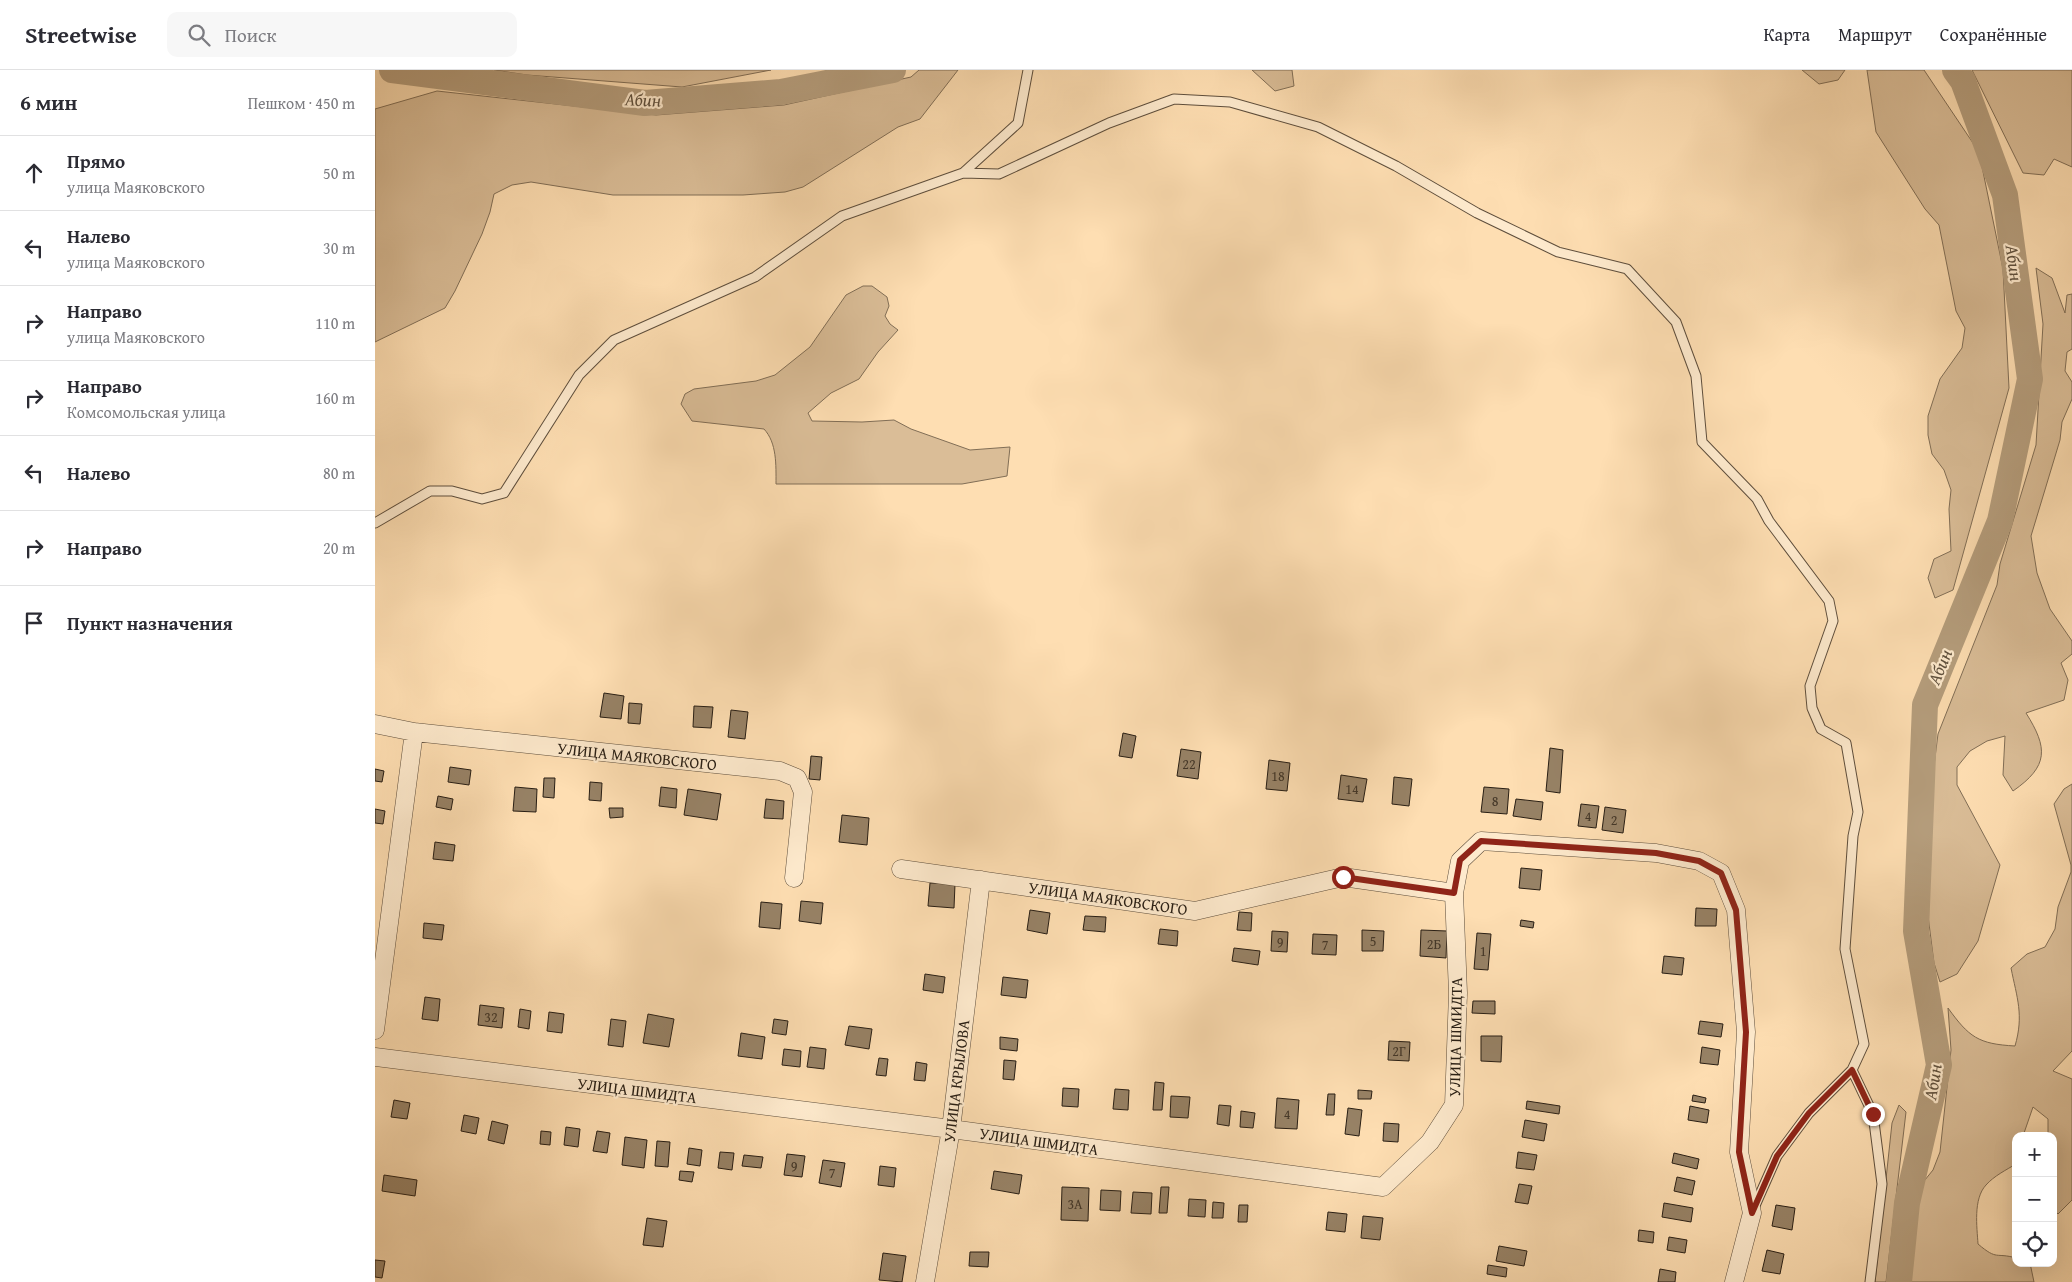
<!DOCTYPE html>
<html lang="ru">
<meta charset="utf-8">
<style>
:root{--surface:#fff;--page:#f7f7f7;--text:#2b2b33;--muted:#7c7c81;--line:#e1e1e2}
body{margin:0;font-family:"Gentium Book Plus",serif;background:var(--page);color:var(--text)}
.controls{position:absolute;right:15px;bottom:15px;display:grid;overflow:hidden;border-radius:10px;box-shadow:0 5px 20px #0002}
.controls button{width:45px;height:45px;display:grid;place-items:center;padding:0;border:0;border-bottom:1px solid var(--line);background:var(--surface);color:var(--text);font:25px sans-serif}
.stop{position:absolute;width:15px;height:15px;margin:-11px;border:4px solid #8f2418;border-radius:50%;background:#fff}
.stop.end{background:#8f2418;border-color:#fff;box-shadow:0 1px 5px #0008}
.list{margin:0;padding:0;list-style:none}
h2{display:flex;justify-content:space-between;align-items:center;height:65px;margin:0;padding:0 20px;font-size:21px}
h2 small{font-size:16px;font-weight:400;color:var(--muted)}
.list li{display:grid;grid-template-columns:32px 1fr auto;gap:15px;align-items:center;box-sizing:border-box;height:75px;padding:0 20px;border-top:1px solid var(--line)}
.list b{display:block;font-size:19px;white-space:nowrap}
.list p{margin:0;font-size:16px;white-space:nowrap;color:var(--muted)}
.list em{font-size:16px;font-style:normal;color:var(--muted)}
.icon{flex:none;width:28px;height:28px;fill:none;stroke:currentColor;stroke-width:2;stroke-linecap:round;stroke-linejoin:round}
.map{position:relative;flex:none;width:1697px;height:1212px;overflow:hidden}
header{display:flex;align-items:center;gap:30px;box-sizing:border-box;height:70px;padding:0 25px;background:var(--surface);border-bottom:1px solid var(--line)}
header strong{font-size:24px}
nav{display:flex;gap:28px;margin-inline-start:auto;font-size:18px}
.search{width:350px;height:45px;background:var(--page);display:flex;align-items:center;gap:12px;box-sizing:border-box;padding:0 18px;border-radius:10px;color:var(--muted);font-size:19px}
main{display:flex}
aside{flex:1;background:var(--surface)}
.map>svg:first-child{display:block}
.green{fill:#dabd97;stroke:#816e56}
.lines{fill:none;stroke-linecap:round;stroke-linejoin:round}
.river{stroke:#b59d7c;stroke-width:26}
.building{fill:#978266;stroke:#281e14}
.lane-casing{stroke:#5e4e3c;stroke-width:11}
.street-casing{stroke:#5e4e3c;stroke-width:19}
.lane{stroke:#feeacd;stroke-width:9}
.street{stroke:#feeacd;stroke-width:18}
.route{stroke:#8f2418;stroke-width:6}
.labels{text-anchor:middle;stroke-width:4.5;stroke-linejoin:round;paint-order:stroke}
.number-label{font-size:14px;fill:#443728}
.street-label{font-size:16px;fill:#281e14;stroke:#feeacd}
.water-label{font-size:18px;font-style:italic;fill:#60513e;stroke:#feeacd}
</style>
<header>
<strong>Streetwise</strong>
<div class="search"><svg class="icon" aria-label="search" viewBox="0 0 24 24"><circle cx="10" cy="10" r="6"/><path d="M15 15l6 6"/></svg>Поиск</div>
<nav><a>Карта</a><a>Маршрут</a><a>Сохранённые</a></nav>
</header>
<main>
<aside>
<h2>6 мин<small>Пешком · 450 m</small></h2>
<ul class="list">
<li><svg class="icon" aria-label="ahead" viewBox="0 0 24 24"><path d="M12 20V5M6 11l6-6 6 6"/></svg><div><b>Прямо</b><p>улица Маяковского</p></div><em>50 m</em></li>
<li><svg class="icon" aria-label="left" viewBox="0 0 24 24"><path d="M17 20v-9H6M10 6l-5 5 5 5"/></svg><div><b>Налево</b><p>улица Маяковского</p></div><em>30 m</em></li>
<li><svg class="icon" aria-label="right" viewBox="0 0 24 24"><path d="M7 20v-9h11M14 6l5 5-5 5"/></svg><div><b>Направо</b><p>улица Маяковского</p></div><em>110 m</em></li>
<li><svg class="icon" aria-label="right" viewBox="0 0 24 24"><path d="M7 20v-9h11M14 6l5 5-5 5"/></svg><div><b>Направо</b><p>Комсомольская улица</p></div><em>160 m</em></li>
<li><svg class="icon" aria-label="left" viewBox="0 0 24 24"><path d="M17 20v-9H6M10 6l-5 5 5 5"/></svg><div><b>Налево</b></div><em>80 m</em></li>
<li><svg class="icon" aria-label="right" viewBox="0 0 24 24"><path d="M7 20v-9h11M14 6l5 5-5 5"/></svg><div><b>Направо</b></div><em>20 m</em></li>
<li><svg class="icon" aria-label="arrive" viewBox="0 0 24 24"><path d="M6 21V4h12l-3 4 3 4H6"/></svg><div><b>Пункт назначения</b></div></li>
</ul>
</aside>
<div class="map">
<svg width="1697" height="1212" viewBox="0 0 1697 1212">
<rect width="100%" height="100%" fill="#fedeb2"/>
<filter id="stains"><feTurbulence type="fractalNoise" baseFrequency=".004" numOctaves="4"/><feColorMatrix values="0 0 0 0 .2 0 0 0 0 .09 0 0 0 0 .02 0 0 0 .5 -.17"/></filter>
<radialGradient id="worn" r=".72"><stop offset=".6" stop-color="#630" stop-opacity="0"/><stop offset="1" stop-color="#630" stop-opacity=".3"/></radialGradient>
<path class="green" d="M 119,0 L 396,0 L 307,17 L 152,5 Z
M 544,0 L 583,0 L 545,49 L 523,57 L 428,117 L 410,122 L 368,125 L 238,125 L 156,112 L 137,115 L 119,124 L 115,142 L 107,164 L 80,221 L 70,238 L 0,272 L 0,39 L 62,21 L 281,45 L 409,35 L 536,7 Z
M 877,0 L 917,0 L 919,16 L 900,21 Z
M 1427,0 L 1470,0 L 1463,10 L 1444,14 Z
M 1492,0 L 1549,0 L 1604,82 L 1628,199 L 1634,318 L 1578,520 L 1560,528 L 1553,508 L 1559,489 L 1576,481 L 1574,439 L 1576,420 L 1569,400 L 1557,384 L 1553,365 L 1553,346 L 1565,309 L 1587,278 L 1590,258 L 1581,241 L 1564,155 L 1550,139 L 1501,62 Z
M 1597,0 L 1697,0 L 1697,97 L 1679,89 L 1669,105 L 1648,103 Z
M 1661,198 L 1677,208 L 1690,243 L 1692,225 L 1697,224 L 1697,279 L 1692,282 L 1690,301 L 1697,312 L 1697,329 L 1687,352 L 1685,370 L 1656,466 L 1662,503 L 1675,539 L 1697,571 L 1697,584 L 1686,593 L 1693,610 L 1689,630 L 1651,643 C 1673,678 1674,696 1638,721 L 1628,705 L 1630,666 L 1612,671 L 1595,681 L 1582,697 L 1582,715 L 1625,795 L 1603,871 L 1582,904 L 1565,912 L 1559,893 L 1551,830 L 1555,727 L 1563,664 L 1622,515 L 1625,494 L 1661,375 L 1668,254 Z
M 488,216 L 497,216 L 512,227 L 514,236 L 510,246 L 515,254 L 523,260 L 503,282 L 484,309 L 456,323 L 433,343 L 437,351 L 487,352 L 519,350 L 536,359 L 595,380 L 635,377 L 632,406 L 587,414 L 401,414 C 401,395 402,373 389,359 L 317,351 L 306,334 L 310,324 L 319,319 L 381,311 L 400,305 L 435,277 L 471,225 Z
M 1697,714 L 1697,981 L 1678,1001 L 1697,1009 L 1697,1130 L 1683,1144 L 1678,1139 L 1678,1066 L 1673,1066 L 1673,1049 L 1658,1037 L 1648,1066 L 1641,1066 L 1641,1094 C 1631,1100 1619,1106 1611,1115 C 1598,1129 1602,1157 1603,1174 C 1623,1191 1620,1182 1641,1188 L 1641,1193 L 1655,1193 L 1659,1212 L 1533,1212 L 1545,1116 L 1558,1100 L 1565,1082 L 1576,980 L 1573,938 C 1594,967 1603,974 1640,976 C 1649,945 1642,928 1636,898 L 1652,884 L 1670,877 L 1680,859 L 1683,837 L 1696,802 L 1696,795 L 1679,734 L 1689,719 Z
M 1524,1035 L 1531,1042 L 1511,1212 L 1500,1212 L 1517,1053 Z"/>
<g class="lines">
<path class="river" d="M 17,0 L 270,33 L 406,22 L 518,0
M 1524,1212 L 1532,1133 L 1564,995 L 1541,861 L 1550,635 L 1625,451 L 1655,309 L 1630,125 L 1588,11 L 1580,0"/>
</g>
<path class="building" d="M 229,623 L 249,626 L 246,649 L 225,647 Z
M 254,633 L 267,634 L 265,654 L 253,653 Z
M 319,636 L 338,637 L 336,658 L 318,657 Z
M 356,640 L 373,642 L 370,669 L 353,667 Z
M 748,663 L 761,666 L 757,688 L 744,686 Z
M 1175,678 L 1188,680 L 1185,723 L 1171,721 Z
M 806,679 L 826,682 L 823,709 L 802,706 Z
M 436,686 L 447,687 L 445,710 L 434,709 Z
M 894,690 L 915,693 L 912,721 L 891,719 Z
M 75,697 L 96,700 L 94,715 L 73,712 Z
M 0,699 L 9,701 L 7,712 L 0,711 Z
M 966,705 L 992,709 L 988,732 L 963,729 Z
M 1019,707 L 1037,709 L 1034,736 L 1017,734 Z
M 169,708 L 180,708 L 179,728 L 168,727 Z
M 215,712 L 227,713 L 226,731 L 214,730 Z
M 140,717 L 162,719 L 161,742 L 138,741 Z
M 286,717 L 302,719 L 301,738 L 284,736 Z
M 1109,717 L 1134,719 L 1132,744 L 1106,742 Z
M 313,719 L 346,724 L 342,750 L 309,745 Z
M 63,726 L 78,729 L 76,740 L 61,737 Z
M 391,729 L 409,731 L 408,749 L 389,748 Z
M 1141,729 L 1168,732 L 1166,750 L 1138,746 Z
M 1206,734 L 1224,736 L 1221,758 L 1203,756 Z
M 1230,737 L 1251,740 L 1248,763 L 1227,760 Z
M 234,738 L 248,738 L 248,747 L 235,748 Z
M 0,739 L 10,741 L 8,754 L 0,753 Z
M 467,745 L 494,748 L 492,775 L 464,772 Z
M 60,772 L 80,775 L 78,791 L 58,789 Z
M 1146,798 L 1167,800 L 1165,820 L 1144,818 Z
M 555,813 L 580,814 L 579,838 L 553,836 Z
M 426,831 L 448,833 L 446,854 L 424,851 Z
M 386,832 L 407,834 L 405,859 L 384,857 Z
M 1321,838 L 1342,839 L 1341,856 L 1320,856 Z
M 655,840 L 675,843 L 672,864 L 652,860 Z
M 864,842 L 877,843 L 876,861 L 862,860 Z
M 710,846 L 731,847 L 730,862 L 708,860 Z
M 1146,850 L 1159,852 L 1158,858 L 1145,856 Z
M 49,853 L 69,855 L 67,870 L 48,868 Z
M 785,859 L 803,861 L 802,876 L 783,874 Z
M 987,860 L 1009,861 L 1008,881 L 987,881 Z
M 1046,860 L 1072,861 L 1071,888 L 1045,886 Z
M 897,861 L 913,862 L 912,882 L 896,881 Z
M 1102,863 L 1116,864 L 1113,900 L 1099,899 Z
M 938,864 L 962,865 L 961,885 L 937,884 Z
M 859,878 L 885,881 L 883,895 L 857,891 Z
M 1289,886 L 1309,888 L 1307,905 L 1287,903 Z
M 550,904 L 570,907 L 568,923 L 548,920 Z
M 628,907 L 653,910 L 651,928 L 626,925 Z
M 50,927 L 65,929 L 63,951 L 47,949 Z
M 1098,931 L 1120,931 L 1120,944 L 1097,943 Z
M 105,935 L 129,938 L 127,958 L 103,955 Z
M 145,939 L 156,941 L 154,959 L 143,957 Z
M 174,942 L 189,944 L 187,963 L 172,961 Z
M 273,944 L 299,949 L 294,977 L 268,973 Z
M 236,949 L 251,951 L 248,977 L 233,975 Z
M 399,949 L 413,951 L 411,965 L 397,963 Z
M 1325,951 L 1348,954 L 1346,967 L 1323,964 Z
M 474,956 L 497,959 L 494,979 L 470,975 Z
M 366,963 L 390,967 L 387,989 L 363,986 Z
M 1106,966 L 1127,966 L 1126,992 L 1106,991 Z
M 625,967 L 643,969 L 642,981 L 625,979 Z
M 1014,971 L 1035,972 L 1034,991 L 1013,990 Z
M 435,977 L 451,979 L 449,999 L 432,997 Z
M 1327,977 L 1345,980 L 1343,995 L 1325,993 Z
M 409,979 L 426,981 L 425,997 L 407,995 Z
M 504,988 L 513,989 L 511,1006 L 501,1005 Z
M 629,990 L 641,991 L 639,1010 L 628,1009 Z
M 541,992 L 552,994 L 550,1011 L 539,1010 Z
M 780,1012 L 789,1013 L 787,1040 L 778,1040 Z
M 688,1018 L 704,1019 L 703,1037 L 687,1036 Z
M 740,1019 L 754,1020 L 753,1040 L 738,1039 Z
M 983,1020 L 997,1021 L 996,1029 L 983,1029 Z
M 953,1024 L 960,1024 L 959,1045 L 951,1045 Z
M 1318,1025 L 1331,1028 L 1330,1033 L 1317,1031 Z
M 796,1026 L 815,1027 L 813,1048 L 795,1047 Z
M 902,1028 L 924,1030 L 922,1059 L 900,1058 Z
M 19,1030 L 35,1033 L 32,1049 L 16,1047 Z
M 1152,1031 L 1185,1036 L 1184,1044 L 1151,1039 Z
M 844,1035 L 856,1036 L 854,1056 L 842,1054 Z
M 1315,1036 L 1334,1040 L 1332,1053 L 1313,1050 Z
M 973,1038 L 987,1040 L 984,1066 L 970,1064 Z
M 866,1041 L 880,1043 L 878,1058 L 865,1057 Z
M 89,1045 L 104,1048 L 101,1064 L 86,1061 Z
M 1150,1050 L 1172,1054 L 1169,1071 L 1147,1067 Z
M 117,1051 L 133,1055 L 129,1074 L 113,1070 Z
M 1009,1053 L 1024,1054 L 1023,1072 L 1008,1071 Z
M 191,1057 L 205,1059 L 203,1077 L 189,1075 Z
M 166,1061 L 176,1062 L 175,1075 L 165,1074 Z
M 222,1061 L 235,1063 L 232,1083 L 218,1081 Z
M 250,1067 L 272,1070 L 269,1098 L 247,1095 Z
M 282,1071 L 295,1072 L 293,1097 L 280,1096 Z
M 314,1078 L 327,1080 L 325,1096 L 312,1094 Z
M 345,1082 L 359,1083 L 357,1100 L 343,1098 Z
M 1143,1082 L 1162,1085 L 1159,1100 L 1141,1098 Z
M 1299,1083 L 1324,1089 L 1322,1099 L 1297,1093 Z
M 412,1084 L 430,1086 L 427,1107 L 409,1105 Z
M 369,1085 L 388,1087 L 386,1098 L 367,1096 Z
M 448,1090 L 470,1093 L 466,1117 L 444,1113 Z
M 505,1096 L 521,1098 L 519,1117 L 503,1115 Z
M 305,1101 L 319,1102 L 317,1112 L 304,1110 Z
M 619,1101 L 647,1105 L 644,1124 L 616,1119 Z
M 9,1105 L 42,1110 L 40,1126 L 7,1121 Z
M 1302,1107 L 1320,1111 L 1317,1125 L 1299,1121 Z
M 1144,1114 L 1157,1116 L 1153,1134 L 1140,1132 Z
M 687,1117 L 714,1118 L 713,1151 L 686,1150 Z
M 786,1117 L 794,1117 L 792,1143 L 784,1143 Z
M 726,1120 L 746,1121 L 745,1141 L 725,1140 Z
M 758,1122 L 777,1123 L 776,1144 L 756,1143 Z
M 814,1129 L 831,1130 L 830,1147 L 813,1146 Z
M 838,1132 L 849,1133 L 848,1148 L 837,1148 Z
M 1289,1133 L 1318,1138 L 1316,1152 L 1287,1147 Z
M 864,1135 L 873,1135 L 872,1152 L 863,1152 Z
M 1401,1135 L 1420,1138 L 1417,1160 L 1397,1156 Z
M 953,1142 L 972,1144 L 970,1162 L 951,1160 Z
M 988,1146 L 1008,1148 L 1005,1170 L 986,1168 Z
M 272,1148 L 292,1151 L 288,1177 L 268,1175 Z
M 1264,1160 L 1279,1162 L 1278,1173 L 1263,1171 Z
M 1294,1167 L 1312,1170 L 1310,1183 L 1292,1180 Z
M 1124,1176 L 1152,1181 L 1149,1196 L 1121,1191 Z
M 1392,1180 L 1409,1184 L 1405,1204 L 1387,1201 Z
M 595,1182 L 614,1182 L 613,1197 L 594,1196 Z
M 508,1183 L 531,1186 L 527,1212 L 504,1210 Z
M 0,1190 L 10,1191 L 7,1208 L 0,1207 Z
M 1113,1195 L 1132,1198 L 1131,1207 L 1112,1204 Z
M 1285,1199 L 1301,1202 L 1300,1212 L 1283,1212 Z"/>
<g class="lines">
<defs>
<path id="lane" d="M 588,103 L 624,104 L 734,53 L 799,29 L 855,32 L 943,57 L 1021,96 L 1102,143 L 1183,182 L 1252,199 L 1301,252 L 1321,306 L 1327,372 L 1382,429 L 1394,451 L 1454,531 L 1458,551 L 1435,616 L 1437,638 L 1446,659 L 1471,673 L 1483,742 L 1478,766 L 1470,879 L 1489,974 L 1477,1000 L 1434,1043 L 1402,1086 L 1379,1138
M 0,453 L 55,421 L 77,421 L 107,429 L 129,423 L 204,305 L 239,270 L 380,207 L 467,146 L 588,103 L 643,53 L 653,0
M 1477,1000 L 1498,1044 L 1507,1114 L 1495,1212"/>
<path id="street" d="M 0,654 L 39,662 L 405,701 L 422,708 L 428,722 L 419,808
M 526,799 L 820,841 L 968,807 L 1079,823
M 0,960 L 39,662
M 0,987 L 576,1059 L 1008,1117 L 1055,1072 L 1079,1035 L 1083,923 L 1079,823 L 1085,791 L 1106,771 L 1281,783 L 1324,791 L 1346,803 L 1361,840 L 1371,962 L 1364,1082 L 1377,1143 L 1359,1212
M 550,1212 L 576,1059 L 606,810"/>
</defs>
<use href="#lane" class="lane-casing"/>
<use href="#street" class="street-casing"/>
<use href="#lane" class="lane"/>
<use href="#street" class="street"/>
</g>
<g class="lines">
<path class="route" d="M 968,807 L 1079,823 L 1085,790 L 1106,771 L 1281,783 L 1324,791 L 1346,803 L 1361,840 L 1371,962 L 1364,1082 L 1377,1143 L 1402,1086 L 1434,1043 L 1477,1000 L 1498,1044"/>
</g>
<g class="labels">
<g class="number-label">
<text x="814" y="699">22</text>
<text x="903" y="711">18</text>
<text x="977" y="724">14</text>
<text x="1120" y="736">8</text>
<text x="1213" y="751">4</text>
<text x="1239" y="755">2</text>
<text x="998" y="876">5</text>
<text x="905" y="877">9</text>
<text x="1059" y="879">2Б</text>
<text x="950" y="880">7</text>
<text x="1108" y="886">1</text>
<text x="116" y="952">32</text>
<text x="1024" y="986">2Г</text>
<text x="912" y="1049">4</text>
<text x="419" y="1101">9</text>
<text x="457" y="1108">7</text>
<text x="700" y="1139">3А</text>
</g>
<g class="street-label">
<text transform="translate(262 686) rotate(6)" y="6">УЛИЦА МАЯКОВСКОГО</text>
<text transform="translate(733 828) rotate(8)" y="6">УЛИЦА МАЯКОВСКОГО</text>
<text transform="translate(1080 967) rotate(-89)" y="6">УЛИЦА ШМИДТА</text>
<text transform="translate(581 1011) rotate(-83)" y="6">УЛИЦА КРЫЛОВА</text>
<text transform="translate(262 1020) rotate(7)" y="6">УЛИЦА ШМИДТА</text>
<text transform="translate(664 1071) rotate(8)" y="6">УЛИЦА ШМИДТА</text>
</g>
<g class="water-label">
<text transform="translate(268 30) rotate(2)" y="6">Абин</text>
<text transform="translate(1639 193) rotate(82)" y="6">Абин</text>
<text transform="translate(1565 597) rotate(-68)" y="6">Абин</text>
<text transform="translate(1558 1012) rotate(-81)" y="6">Абин</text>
</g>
</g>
<rect width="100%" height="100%" filter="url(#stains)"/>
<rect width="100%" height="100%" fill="url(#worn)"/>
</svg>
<div class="controls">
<button>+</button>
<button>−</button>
<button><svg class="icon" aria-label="locate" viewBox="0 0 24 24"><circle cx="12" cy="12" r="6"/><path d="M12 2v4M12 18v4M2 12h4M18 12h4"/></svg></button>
</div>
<div class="stop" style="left:968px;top:807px"></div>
<div class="stop end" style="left:1498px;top:1044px"></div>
</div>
</main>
